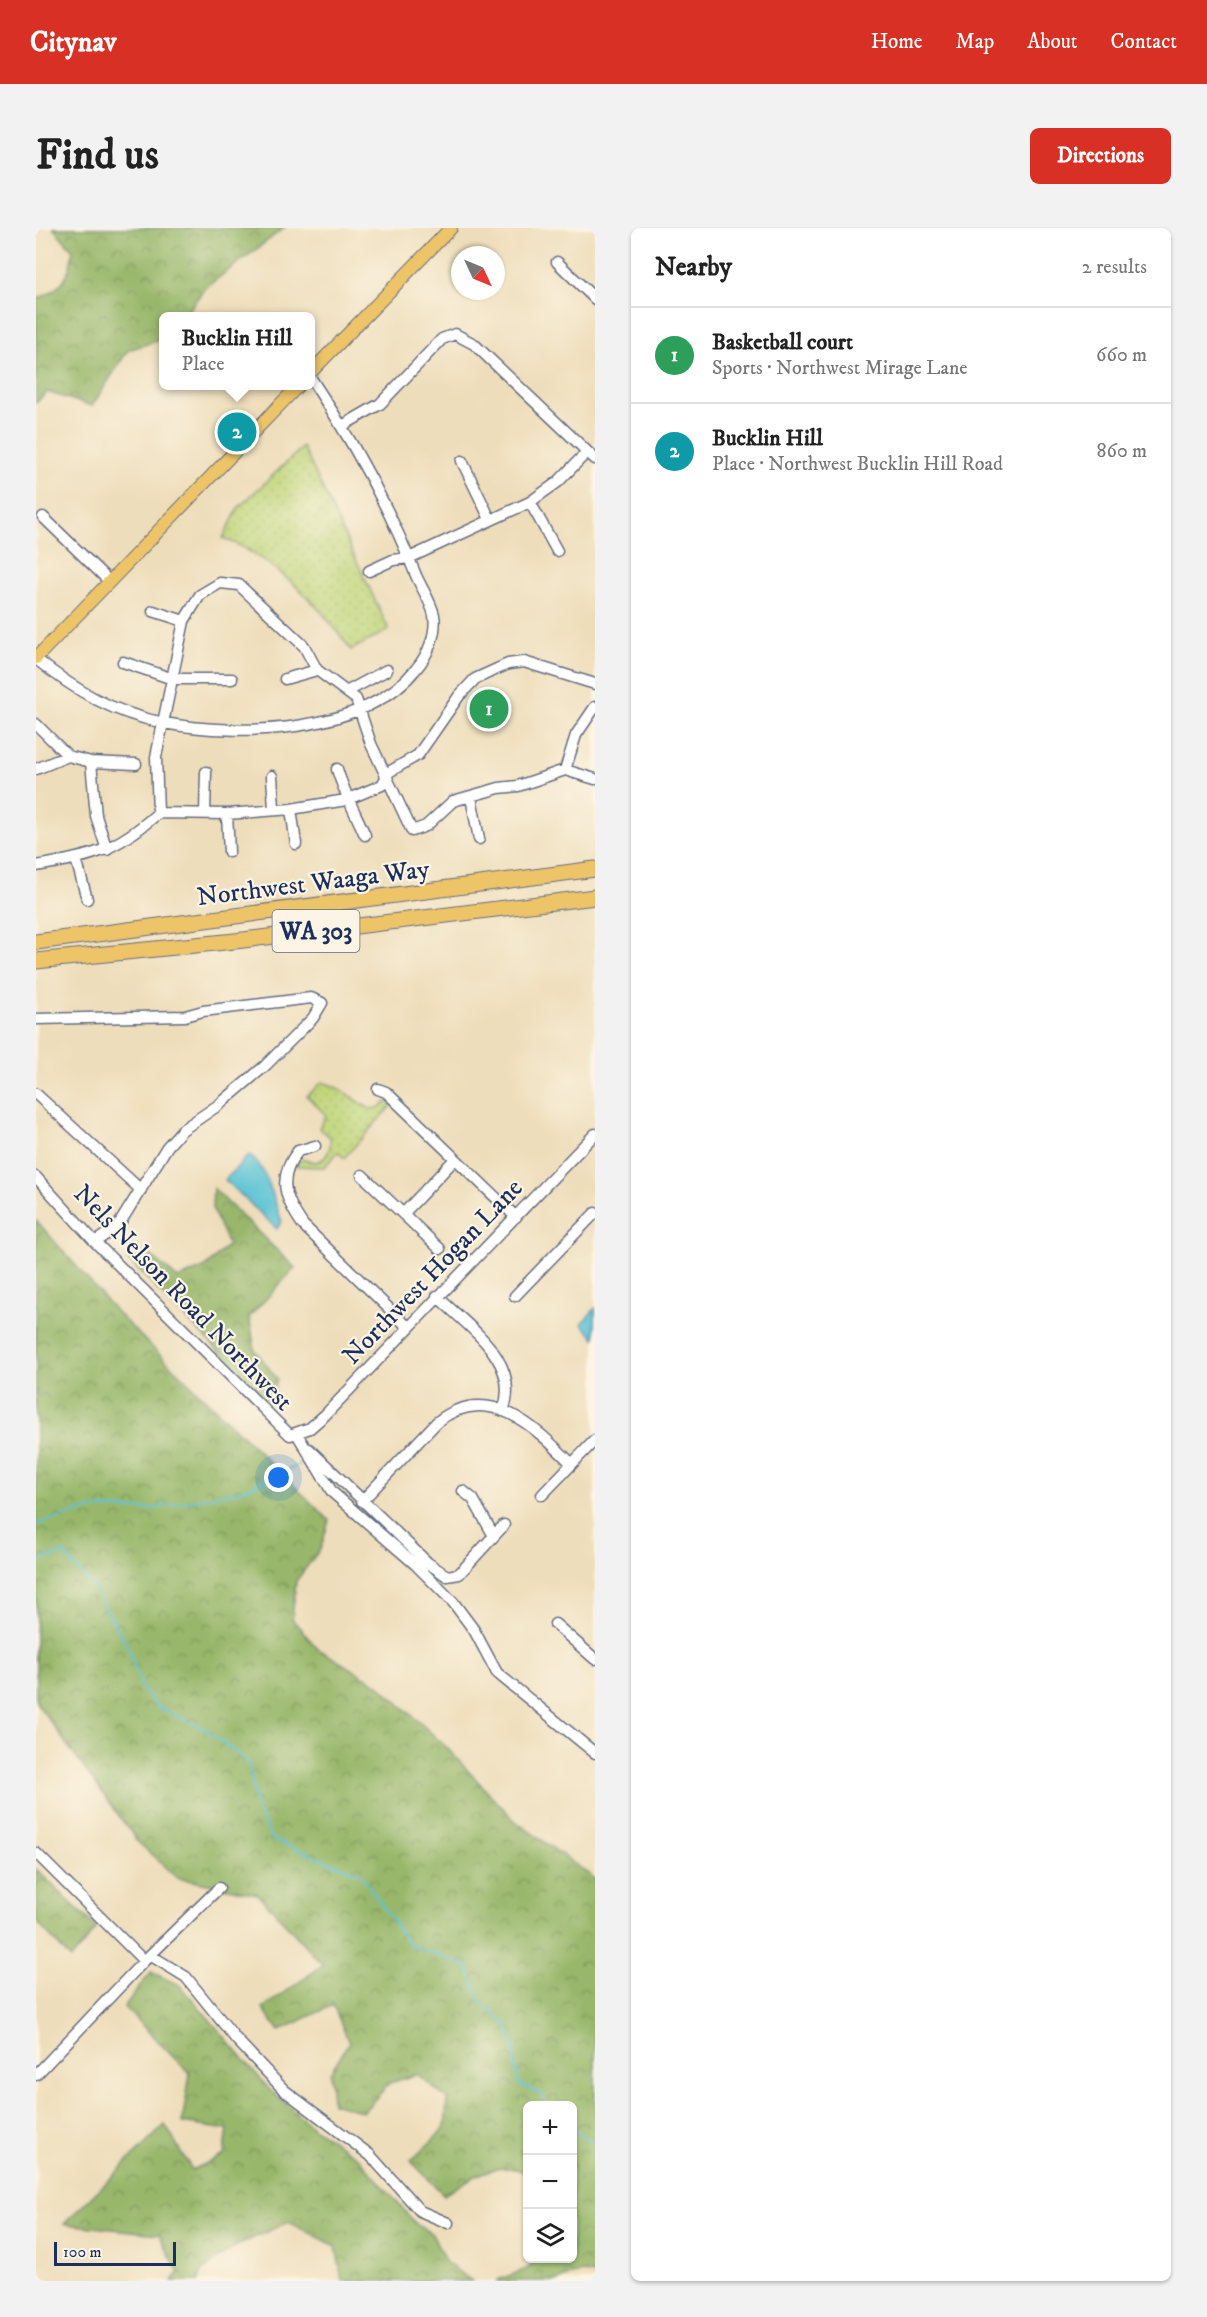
<!DOCTYPE html>
<meta charset="utf-8">
<style>
:root{--surface:#fff;--page:#f2f2f2;--text:#222;--muted:#767676;--line:#e0e0e0;--accent:#d93025}
body{margin:0;font-family:"IM FELL DW Pica",serif;background:var(--page);color:var(--text)}
.controls{position:absolute;right:18px;bottom:18px;display:grid;overflow:hidden;border-radius:9px;box-shadow:0 2px 4px #0004}
.controls button{width:54px;height:54px;display:grid;place-items:center;padding:0;border:0;border-bottom:2px solid var(--line);background:var(--surface);color:var(--text);font:30px sans-serif}
.compass{position:absolute;left:415px;top:18px;width:54px;height:54px;border-radius:50%;background:var(--surface);box-shadow:0 2px 4px #0004;rotate:134deg}
.scale{position:absolute;left:18px;bottom:15px;width:122px;box-sizing:border-box;padding-left:6px;border:3px solid #1b2f5e;border-top:0;font-size:16px;line-height:21px;white-space:nowrap;color:#1b2f5e;-webkit-text-stroke:4px #fcf5e5;paint-order:stroke}
.you{position:absolute;left:243px;top:1250px;width:21px;height:21px;margin:-15px;border:4px solid #fff;border-radius:50%;background:#1a73e8;box-shadow:0 0 0 9px #1a73e833}
.badge{display:grid;place-items:center;width:39px;height:39px;border-radius:50%;background:var(--accent);color:#fff;font-size:20px;font-weight:700}
.pin{position:absolute;translate:-50% -50%;border:3px solid #fff;box-shadow:0 2px 6px #0006}
.popup{position:absolute;left:123px;top:84px;width:156px;height:78px;box-sizing:border-box;display:grid;place-content:center;border-radius:9px;background:var(--surface);filter:drop-shadow(0 2px 4px #0005);font-size:20px;white-space:nowrap;color:var(--muted)}
.popup b{font-size:22px;color:var(--text)}
.popup::after{content:'';position:absolute;left:50%;top:100%;margin-left:-12px;border:12px solid transparent;border-top-color:var(--surface)}
.list{margin:0;padding:0;list-style:none}
h2{display:flex;justify-content:space-between;align-items:center;height:78px;margin:0;padding:0 24px;font-size:26px}
h2 small{font-size:20px;font-weight:400;color:var(--muted)}
.list li{display:grid;grid-template-columns:39px 1fr auto;gap:18px;align-items:center;box-sizing:border-box;height:96px;padding:0 24px;border-top:2px solid var(--line)}
.list b{display:block;font-size:22px;white-space:nowrap}
.list p{margin:0;font-size:20px;white-space:nowrap;color:var(--muted)}
.list em{font-size:20px;font-style:normal;color:var(--muted)}
.icon{flex:none;width:33px;height:33px;fill:none;stroke:currentColor;stroke-width:2;stroke-linecap:round;stroke-linejoin:round}
.map{position:relative;flex:none;width:559px;height:2053px;overflow:hidden;border-radius:9px}
header{display:flex;align-items:center;gap:36px;box-sizing:border-box;height:84px;padding:0 30px;background:var(--accent);color:#fff}
header strong{font-size:28px}
nav{display:flex;gap:33px;margin-inline-start:auto;font-size:21px}
.intro{display:flex;align-items:center;justify-content:space-between;box-sizing:border-box;height:144px;padding:0 36px}
h1{margin:0;font-size:42px}
.button{padding:15px 27px;border-radius:9px;background:var(--accent);color:#fff;font-size:21px;font-weight:700}
main{display:flex;gap:36px;padding:0 36px}
aside{flex:1;background:var(--surface);border-radius:9px;box-shadow:0 2px 4px #0004}
.map>svg:first-child{display:block}
.forest{fill:url(#forest-crowns);stroke:#5a7364;stroke-width:1.5}
.park{fill:url(#park-dots);stroke:#6e826c;stroke-width:1.5}
.water{fill:#58c2d4;stroke:#3a7899;stroke-width:1.5}
.lines{fill:none;stroke-linecap:round;stroke-linejoin:round}
.stream{stroke:#58c2d4;stroke-width:2}
.minor-casing{stroke:#656c7e;stroke-width:13}
.major-casing{stroke:#656c7e;stroke-width:14}
.highway-casing{stroke:#656c7e;stroke-width:17}
.minor{stroke:#fff;stroke-width:10}
.major{stroke:#eec469;stroke-width:12}
.highway{stroke:#eec469;stroke-width:15}
.labels{text-anchor:middle;stroke-width:4.5;stroke-linejoin:round;paint-order:stroke}
.shield{fill:#fcf5e5;stroke:#5e6a86;stroke-width:1.5}
.shield-label{font-size:24px;font-weight:bold;fill:#1b2f5e}
.street-label{font-size:26px;fill:#1b2f5e;stroke:#fcf5e5}
</style>
<header>
<strong>Citynav</strong>
<nav><a>Home</a><a>Map</a><a>About</a><a>Contact</a></nav>
</header>
<div class="intro"><h1>Find us</h1><a class="button">Directions</a></div>
<main>
<div class="map">
<svg width="559" height="2053" viewBox="0 0 559 2053">
<defs>
<pattern id="forest-crowns" width="20" height="18" patternUnits="userSpaceOnUse" patternTransform="scale(1.5)"><rect width="20" height="18" fill="#98b76a"/><path d="M2 6a3 3 0 1 1 6 0M12 15a3 3 0 1 1 6 0" fill="none" stroke="#7b955a"/></pattern>
<pattern id="park-dots" width="8" height="8" patternUnits="userSpaceOnUse" patternTransform="scale(1.5)"><rect width="8" height="8" fill="#c0d67a"/><path d="M2 2h.1M6 6h.1" fill="none" stroke="#a4b86c" stroke-width="1.8" stroke-linecap="round"/></pattern>
</defs>
<rect width="100%" height="100%" fill="#fcf5e5"/>
<filter id="ink" filterUnits="userSpaceOnUse"><feTurbulence type="fractalNoise" baseFrequency=".0167" numOctaves="2"/><feDisplacementMap in="SourceGraphic" scale="12" xChannelSelector="R" yChannelSelector="G"/><feConvolveMatrix kernelMatrix="1 2 1 2 8 2 1 2 1" color-interpolation-filters="sRGB"/></filter>
<filter id="wash" filterUnits="userSpaceOnUse"><feTurbulence type="fractalNoise" baseFrequency=".008" numOctaves="4" result="noise"/><feDisplacementMap in="SourceGraphic" scale="24" xChannelSelector="R" yChannelSelector="G"/><feGaussianBlur stdDeviation="1.35" result="paint"/><feColorMatrix in="noise" values="0 0 0 0 0 0 0 0 0 0 0 0 0 0 0 0 0 1.4 0 .05"/><feComposite in="paint" operator="in"/></filter>
<g filter="url(#wash)">
<rect width="100%" height="100%" fill="#eeddba"/>
<path class="forest" d="M 17,0 L 248,0 L 169,60 L 148,88 L 128,88 L 127,111 L 92,122 L 56,178 L 11,164 L 0,175 L 0,71 C 26,62 34,48 37,22 Z
M 177,960 L 259,1040 L 213,1089 L 219,1122 L 241,1151 L 235,1175 L 91,1031 L 111,1024 L 142,1051 L 170,1039 L 192,1017 L 176,980 Z
M 0,992 L 80,1084 L 293,1292 L 285,1320 L 260,1353 L 256,1391 L 282,1421 L 343,1457 L 409,1518 L 478,1592 L 559,1651 L 559,2048 C 549,2042 532,2047 523,2053 L 460,2053 L 493,2040 L 499,2031 L 536,2030 L 536,1878 L 491,1878 L 491,1946 C 462,1929 434,1951 408,1967 L 375,1933 L 409,1900 L 411,1871 L 381,1846 L 354,1855 L 327,1884 L 296,1875 L 294,1845 L 313,1814 L 297,1777 L 243,1803 L 227,1780 L 287,1737 L 222,1666 L 141,1650 L 102,1614 L 0,1474 Z
M 0,1641 L 61,1700 L 35,1731 L 0,1693 Z
M 115,1744 L 145,1758 L 234,1862 L 277,1900 L 322,1929 L 380,1996 L 396,2006 L 410,2035 L 436,2053 L 306,2053 L 300,2018 L 252,1994 L 200,2018 L 165,2044 L 163,2053 L 137,2053 L 143,2045 L 123,2006 L 28,1996 L 129,1897 L 156,1942 L 188,1927 L 192,1902 L 146,1895 L 154,1846 L 88,1779 Z"/>
<path class="park" d="M 267,219 L 353,402 L 315,422 C 284,377 238,331 187,310 L 203,279 Z
M 286,854 L 300,859 L 334,881 L 342,880 L 352,873 L 356,877 L 308,930 L 302,924 L 288,939 L 260,938 L 263,933 L 269,931 C 286,940 296,925 294,909 L 283,900 L 290,887 L 271,868 Z"/>
<path class="water" d="M 213,927 C 234,943 236,970 246,993 L 241,1001 L 189,952 Z
M 559,1080 L 559,1110 L 546,1096 Z"/>
<g class="lines">
<path class="stream" d="M 0,1296 L 55,1281 L 117,1281 L 207,1262 L 264,1236
M 0,1334 L 27,1325 L 59,1362 L 92,1419 L 107,1463 L 123,1480 L 169,1501 L 213,1535 L 220,1580 L 237,1612 L 325,1646 L 372,1716 L 432,1739 L 444,1774 L 472,1798 L 478,1820 L 482,1855 L 506,1867 L 509,1878
M 536,1902 L 559,1916"/>
</g>
</g>
<g filter="url(#ink)">
<g class="lines">
<defs>
<path id="minor" d="M 521,34 L 559,71
M 306,198 L 344,176 L 406,111 L 419,106 L 438,116 L 559,231
M 426,233 L 454,291
M 494,274 L 521,323
M 7,289 L 73,353
M 333,343 L 357,332 L 373,330 L 494,274 L 522,254 L 551,224
M 117,383 L 148,393
M 0,431 C 40,463 77,485 128,495 C 204,509 328,506 380,441 C 392,427 401,406 398,387 C 395,373 384,358 379,345 C 352,277 315,210 274,149
M 87,434 L 137,451 L 196,451
M 249,451 L 281,442
M 312,463 L 351,442
M 0,496 L 32,528
M 55,534 L 60,588 L 71,622
M 0,541 L 32,528 L 55,534 L 100,536
M 301,541 C 308,565 319,584 329,607
M 529,542 L 540,507 L 559,479
M 236,548 L 238,580
M 435,569 L 443,611
M 255,581 L 260,616
M 122,585 L 120,529 L 148,393 L 164,367 L 184,355 L 203,357 L 268,418 L 281,442 L 320,471 L 335,516 L 376,603 L 390,598 L 417,573 L 463,560 L 482,558 L 529,542 L 559,551
M 122,585 L 191,586 L 255,581 L 310,572 L 346,557 L 353,544 L 382,527 L 423,468 L 439,451 L 472,436 L 488,434 L 559,456
M 169,585 L 170,544
M 191,586 L 193,624
M 40,631 L 51,671
M 0,638 C 55,629 80,623 122,585
M 0,791 L 149,788 L 167,783 L 275,770 L 286,775 L 277,790 L 229,838 L 184,876 L 146,902 L 131,919 L 82,998 L 59,1014
M 342,861 L 350,864 L 480,989
M 0,866 L 105,962
M 279,918 L 262,923 C 241,950 248,970 267,997 L 372,1099
M 326,947 L 404,1021
M 0,949 L 59,1014 L 254,1207 L 274,1200 L 289,1187 L 559,906
M 367,986 L 419,931
M 401,1068 C 433,1100 486,1133 467,1183
M 479,1068 L 559,985
M 261,1206 L 296,1264 L 379,1336 L 417,1374 L 438,1402 L 461,1445 L 559,1525
M 273,1221 L 392,1335 L 411,1348 L 423,1346 L 468,1297
M 427,1263 L 437,1271 L 458,1308
M 506,1267 L 559,1212
M 326,1273 L 401,1194 C 453,1153 499,1199 536,1236
M 519,1396 L 559,1431
M 0,1625 L 108,1733
M 114,1727 L 150,1749 L 200,1811 L 248,1862 L 334,1927 L 384,1983 L 412,1995
M 0,1847 L 108,1733 L 183,1660"/>
<path id="major" d="M 274,145 L 415,0
M 0,430 L 262,158"/>
<path id="highway" d="M 0,714 L 559,641
M 0,733 L 199,713 L 559,669"/>
</defs>
<use href="#minor" class="minor-casing"/>
<use href="#major" class="major-casing"/>
<use href="#highway" class="highway-casing"/>
<use href="#minor" class="minor"/>
<use href="#major" class="major"/>
<use href="#highway" class="highway"/>
</g>
</g>
<g class="labels">
<rect class="shield" x="236.5" y="682" width="87" height="42" rx="4.5"/>
<g class="shield-label">
<text x="280" y="711">WA 303</text>
</g>
<g class="street-label">
<text transform="translate(277 654) rotate(-7)" y="9">Northwest Waaga Way</text>
<text transform="translate(396 1043) rotate(-46)" y="9">Northwest Hogan Lane</text>
<text transform="translate(148 1069) rotate(46)" y="9">Nels Nelson Road Northwest</text>
</g>
</g>
</svg>
<div class="controls">
<button>+</button>
<button>−</button>
<button><svg class="icon" aria-label="layers" viewBox="0 0 24 24"><path d="M12 4l9 5-9 5-9-5zM3 14l9 5 9-5"/></svg></button>
</div>
<svg class="compass" viewBox="-18 -18 36 36"><path d="M0-13l5 13h-10z" fill="#e53935"/><path d="M0 13l5-13h-10z" fill="#767676"/></svg>
<div class="scale">100 m</div>
<div class="you"></div>
<div class="pin badge" style="left:453px;top:481px;background:#2e9e5b">1</div>
<div class="pin badge" style="left:201px;top:204px;background:#0f9aa8">2</div>
<div class="popup"><b>Bucklin Hill</b>Place</div>
</div>
<aside>
<h2>Nearby<small>2 results</small></h2>
<ul class="list">
<li><span class="badge" style="background:#2e9e5b">1</span><div><b>Basketball court</b><p>Sports · Northwest Mirage Lane</p></div><em>660 m</em></li>
<li><span class="badge" style="background:#0f9aa8">2</span><div><b>Bucklin Hill</b><p>Place · Northwest Bucklin Hill Road</p></div><em>860 m</em></li>
</ul>
</aside>
</main>
